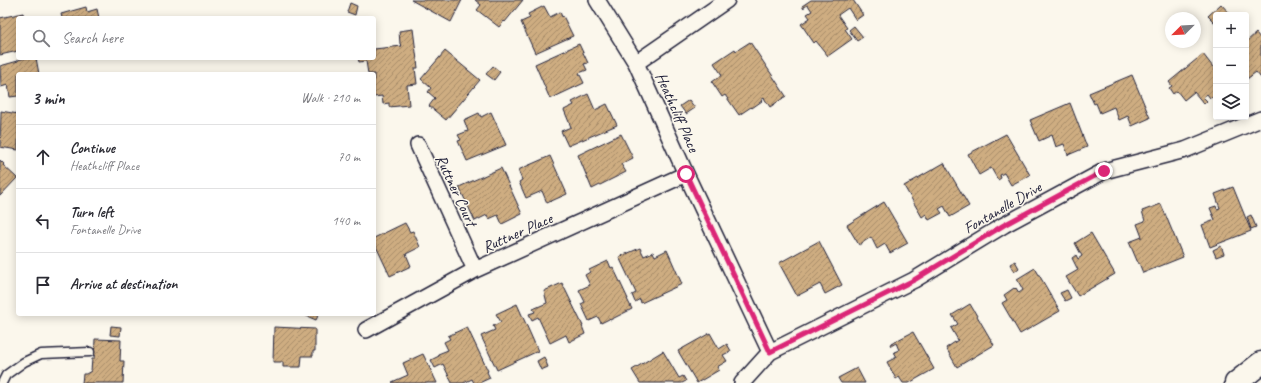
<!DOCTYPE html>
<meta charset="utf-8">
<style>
:root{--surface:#fff;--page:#f7f7f7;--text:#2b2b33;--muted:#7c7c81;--line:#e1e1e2}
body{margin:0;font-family:Caveat,sans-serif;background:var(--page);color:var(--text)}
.controls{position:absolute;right:12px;top:12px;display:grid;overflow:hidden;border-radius:4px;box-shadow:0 2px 10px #0003}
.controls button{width:36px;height:36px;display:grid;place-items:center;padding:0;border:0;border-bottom:1px solid var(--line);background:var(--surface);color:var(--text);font:20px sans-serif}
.compass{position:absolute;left:1165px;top:12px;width:36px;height:36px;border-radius:50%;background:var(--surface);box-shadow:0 2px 10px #0003;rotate:246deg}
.stop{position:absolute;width:12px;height:12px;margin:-9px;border:3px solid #db2777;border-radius:50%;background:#fff}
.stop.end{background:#db2777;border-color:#fff;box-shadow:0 1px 4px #0008}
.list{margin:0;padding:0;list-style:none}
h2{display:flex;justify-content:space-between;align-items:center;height:52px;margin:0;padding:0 16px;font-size:17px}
h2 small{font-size:13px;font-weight:400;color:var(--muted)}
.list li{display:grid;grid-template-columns:26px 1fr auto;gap:12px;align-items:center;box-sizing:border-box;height:64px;padding:0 16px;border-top:1px solid var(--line)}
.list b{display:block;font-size:15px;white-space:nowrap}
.list p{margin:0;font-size:13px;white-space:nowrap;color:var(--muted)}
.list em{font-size:13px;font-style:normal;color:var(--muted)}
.icon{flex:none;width:22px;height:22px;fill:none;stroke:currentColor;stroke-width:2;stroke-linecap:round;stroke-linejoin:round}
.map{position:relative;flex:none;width:1261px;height:383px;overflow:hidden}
.search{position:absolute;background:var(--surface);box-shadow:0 2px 10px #0003;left:16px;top:16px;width:360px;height:44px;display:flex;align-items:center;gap:10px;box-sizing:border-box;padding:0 14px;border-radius:4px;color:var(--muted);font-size:15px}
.panel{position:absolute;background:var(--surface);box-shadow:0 2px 10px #0003;left:16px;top:72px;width:360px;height:244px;border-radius:4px}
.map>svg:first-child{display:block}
.building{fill:url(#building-hatch);stroke:#22223b}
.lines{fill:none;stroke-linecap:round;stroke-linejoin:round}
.lane-casing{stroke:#22223b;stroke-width:11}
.street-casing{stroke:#22223b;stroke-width:18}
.highway-casing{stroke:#22223b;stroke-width:25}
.lane{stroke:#fbf7ec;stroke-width:8}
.street{stroke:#fbf7ec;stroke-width:15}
.highway{stroke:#fbf7ec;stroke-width:22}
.route{stroke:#db2777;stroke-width:5}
.labels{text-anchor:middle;stroke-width:3;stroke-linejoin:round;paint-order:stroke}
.street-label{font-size:16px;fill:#22223b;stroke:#fbf7ec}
</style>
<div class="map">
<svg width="1261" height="383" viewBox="0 0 1261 383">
<defs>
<pattern id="building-hatch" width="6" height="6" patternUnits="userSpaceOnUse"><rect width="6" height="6" fill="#cead81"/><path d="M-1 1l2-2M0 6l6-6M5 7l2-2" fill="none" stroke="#a78c6b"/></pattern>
</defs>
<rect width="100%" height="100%" fill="#fbf7ec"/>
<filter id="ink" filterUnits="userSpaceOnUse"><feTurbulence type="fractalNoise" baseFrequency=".025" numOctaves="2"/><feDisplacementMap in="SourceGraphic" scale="8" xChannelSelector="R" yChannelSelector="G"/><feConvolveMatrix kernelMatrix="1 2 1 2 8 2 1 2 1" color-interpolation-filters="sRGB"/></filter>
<g filter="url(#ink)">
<path class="building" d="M 411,0 L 462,0 L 451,22 Z
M 475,0 L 523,0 L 505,22 L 504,21 L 499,27 L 477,10 L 481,5 Z
M 811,0 L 853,0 L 863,15 L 856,20 L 848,8 L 838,15 L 847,28 L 845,29 L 852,39 L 828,56 L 816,41 L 814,43 L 801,24 L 810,18 L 807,14 L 812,11 L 808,5 L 804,7 L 804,9 L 802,6 Z
M 350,3 L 357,6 L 355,15 L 347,12 Z
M 1221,4 L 1231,15 L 1216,15 L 1216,24 L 1208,16 Z
M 544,6 L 550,17 L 560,12 L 562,17 L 563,16 L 573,36 L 535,53 L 521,22 L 530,18 L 528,14 Z
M 86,7 L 87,12 L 97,9 L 99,18 L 62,18 L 61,14 Z
M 23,13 L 24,18 L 18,18 L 18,51 L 0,55 L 0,18 Z
M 854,26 L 863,37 L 857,41 L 849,30 Z
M 413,29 L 418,68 L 415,68 L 417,84 L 407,85 L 409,105 L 389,107 L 389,103 L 383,104 L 382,96 L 374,97 L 374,74 L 368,74 L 366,61 L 359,62 L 358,58 L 374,58 L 374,49 L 402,46 L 400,44 L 399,31 Z
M 1256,33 L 1261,39 L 1261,78 L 1256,72 L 1247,79 L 1246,42 Z
M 750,42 L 786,96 L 770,107 L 764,98 L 761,100 L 762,101 L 752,108 L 751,107 L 739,115 L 725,95 L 722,97 L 712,82 L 722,75 L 714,63 L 735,49 L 736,51 Z
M 579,44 L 588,63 L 584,64 L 587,70 L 579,73 L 584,83 L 550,99 L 535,64 Z
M 445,51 L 480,80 L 446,120 L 429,106 L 435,98 L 428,92 L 431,88 L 421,79 Z
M 1203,54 L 1216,71 L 1216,102 L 1212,97 L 1210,98 L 1207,94 L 1203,97 L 1207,101 L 1204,104 L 1194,92 L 1184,100 L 1177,91 L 1173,94 L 1169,88 L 1172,86 L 1169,82 Z
M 25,58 L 36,58 L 39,74 L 18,74 L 18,96 L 10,97 L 8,85 L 1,87 L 0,66 L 18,61 L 18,60 Z
M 493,66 L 500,72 L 494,80 L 486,74 Z
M 1132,75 L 1150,118 L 1132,126 L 1128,116 L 1119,120 L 1114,107 L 1100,113 L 1096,103 L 1094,104 L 1089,93 Z
M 588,94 L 595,110 L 607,104 L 617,125 L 568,146 L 561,131 L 571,127 L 564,110 L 574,105 L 572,102 Z
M 689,100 L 695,108 L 686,114 L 680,106 Z
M 1070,103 L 1087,147 L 1068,155 L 1064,144 L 1056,147 L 1052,135 L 1039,141 L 1030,120 Z
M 1,111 L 18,114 L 18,150 L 0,147 Z
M 491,112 L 506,145 L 467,161 L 458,141 L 461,140 L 458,135 L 468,131 L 464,120 L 479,113 L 481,117 Z
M 621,134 L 633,158 L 621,164 L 626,172 L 592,189 L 578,155 Z
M 1006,134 L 1030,175 L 1011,185 L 1004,173 L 1000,175 L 1001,178 L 998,180 L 991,168 L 979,175 L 968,154 Z
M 550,156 L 567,194 L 547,203 L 542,191 L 526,198 L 519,182 L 522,180 L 518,170 Z
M 0,160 L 4,164 L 3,165 L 17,178 L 0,196 Z
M 944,163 L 969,206 L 950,217 L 944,206 L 939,209 L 942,213 L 929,220 L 926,214 L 922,217 L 904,186 Z
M 501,168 L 522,214 L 502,224 L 498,215 L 489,219 L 487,215 L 475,221 L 459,187 Z
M 1233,187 L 1251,231 L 1210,247 L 1202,225 L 1215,220 L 1210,208 L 1216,206 L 1217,209 L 1220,208 L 1215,194 Z
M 884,202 L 908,243 L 890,253 L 885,244 L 877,249 L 871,237 L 859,245 L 847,225 Z
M 1161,204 L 1183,257 L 1143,273 L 1139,263 L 1138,263 L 1129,242 L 1142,237 L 1137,224 L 1145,221 L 1142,211 Z
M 1251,215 L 1256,227 L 1251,229 L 1247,217 Z
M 405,223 L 410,232 L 413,231 L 420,247 L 406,254 L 411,266 L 390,276 L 374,242 L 374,238 Z
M 1091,233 L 1115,274 L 1078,296 L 1066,277 L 1078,270 L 1072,258 L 1076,255 L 1078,259 L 1082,256 L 1075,243 Z
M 819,241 L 842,285 L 825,294 L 820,284 L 797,296 L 779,263 Z
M 1221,246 L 1224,254 L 1216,257 L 1213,250 Z
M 640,248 L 644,256 L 653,252 L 655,256 L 667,250 L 682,284 L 641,303 L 640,299 L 635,302 L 632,295 L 636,293 L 619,257 Z
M 608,261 L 611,268 L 613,267 L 628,299 L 627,299 L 632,309 L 610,320 L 609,319 L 601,323 L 598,317 L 589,321 L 581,304 L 585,302 L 579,290 L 590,285 L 585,275 L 590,272 L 589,270 Z
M 1015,261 L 1019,268 L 1014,272 L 1010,264 Z
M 1035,268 L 1060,311 L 1020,334 L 1002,303 L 1007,300 L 1004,295 L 1014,288 L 1015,289 L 1016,288 L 1019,293 L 1023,290 L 1017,279 Z
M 562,283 L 583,326 L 582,326 L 585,334 L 569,342 L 566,335 L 550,343 L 538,317 L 532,320 L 529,314 L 535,312 L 533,309 L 547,303 L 544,291 Z
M 1067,290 L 1071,298 L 1065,301 L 1060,293 Z
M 517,304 L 538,351 L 497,370 L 481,336 L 495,330 L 493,326 L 501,322 L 496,314 Z
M 970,304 L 994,345 L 957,367 L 946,348 L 958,340 L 951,328 L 958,324 L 952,315 Z
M 302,314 L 319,314 L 316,320 Z
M 111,326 L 121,327 L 120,336 L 110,335 Z
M 274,327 L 315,329 L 315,351 L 313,351 L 313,356 L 302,356 L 301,367 L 283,367 L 283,362 L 273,362 Z
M 467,327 L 488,371 L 487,372 L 490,378 L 479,383 L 474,383 L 472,379 L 464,383 L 452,383 L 443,364 L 435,368 L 431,360 L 439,356 L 438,354 L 448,350 L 444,342 L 450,339 L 448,336 Z
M 913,332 L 934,369 L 909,383 L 903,383 L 899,377 L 896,379 L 887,362 L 897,357 L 894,352 L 899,350 L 896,343 L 891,346 L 890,344 Z
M 710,333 L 719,349 L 727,344 L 731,351 L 723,355 L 727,361 L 717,367 L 719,370 L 697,383 L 678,351 Z
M 95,339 L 121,340 L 120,361 L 124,361 L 123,383 L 82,383 L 83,374 L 86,374 L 91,371 L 92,359 L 94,359 Z
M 663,351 L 679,378 L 683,376 L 686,381 L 682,383 L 640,383 L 632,370 Z
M 423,354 L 437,383 L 393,383 L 392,382 L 408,375 L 403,363 Z
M 544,357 L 548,367 L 541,370 L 537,361 Z
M 857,368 L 865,383 L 841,383 L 838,378 Z"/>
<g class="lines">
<defs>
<path id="lane" d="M 2,383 L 6,375 L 24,362 L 41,354 L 90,352"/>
<path id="street" d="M 597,0 L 636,63 L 686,174 L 770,352
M 636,63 L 727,0
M 418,145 L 475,270
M 366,330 L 475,270 L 686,174
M 742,383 L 770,352 L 914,280 L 1004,225 L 1104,171 L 1185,150 L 1261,119"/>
<path id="highway" d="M 1236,383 L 1261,363"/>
</defs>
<use href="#lane" class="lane-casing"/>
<use href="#street" class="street-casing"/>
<use href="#highway" class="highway-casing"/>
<use href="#lane" class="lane"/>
<use href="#street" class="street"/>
<use href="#highway" class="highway"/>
</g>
</g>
<g class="lines" filter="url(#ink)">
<path class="route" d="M 686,174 L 770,352 L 914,280 L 1004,225 L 1104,171"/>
</g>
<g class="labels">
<g class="street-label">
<text transform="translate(678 112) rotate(66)" y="6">Heathcliff Place</text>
<text transform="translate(457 190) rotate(65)" y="6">Ruttner Court</text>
<text transform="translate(1002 207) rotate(-30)" y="6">Fontanelle Drive</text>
<text transform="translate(517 232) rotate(-24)" y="6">Ruttner Place</text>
</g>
</g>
</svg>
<div class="controls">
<button>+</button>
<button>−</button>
<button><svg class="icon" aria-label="layers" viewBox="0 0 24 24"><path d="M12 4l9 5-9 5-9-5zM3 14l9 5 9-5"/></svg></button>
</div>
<svg class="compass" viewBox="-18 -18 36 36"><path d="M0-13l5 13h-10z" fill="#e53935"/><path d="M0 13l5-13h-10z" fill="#7c7c81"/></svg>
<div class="stop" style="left:686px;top:174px"></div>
<div class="stop end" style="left:1104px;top:171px"></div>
<div class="search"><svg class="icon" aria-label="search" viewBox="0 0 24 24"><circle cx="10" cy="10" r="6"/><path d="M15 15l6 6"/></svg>Search here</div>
<section class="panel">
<h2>3 min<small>Walk · 210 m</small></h2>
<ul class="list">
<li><svg class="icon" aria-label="ahead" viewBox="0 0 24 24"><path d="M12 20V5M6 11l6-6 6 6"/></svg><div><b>Continue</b><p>Heathcliff Place</p></div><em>70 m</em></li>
<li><svg class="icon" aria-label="left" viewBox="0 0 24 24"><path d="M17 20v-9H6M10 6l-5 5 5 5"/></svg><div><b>Turn left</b><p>Fontanelle Drive</p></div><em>140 m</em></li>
<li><svg class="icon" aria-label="arrive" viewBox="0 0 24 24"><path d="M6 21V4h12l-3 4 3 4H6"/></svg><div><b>Arrive at destination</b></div></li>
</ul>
</section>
</div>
